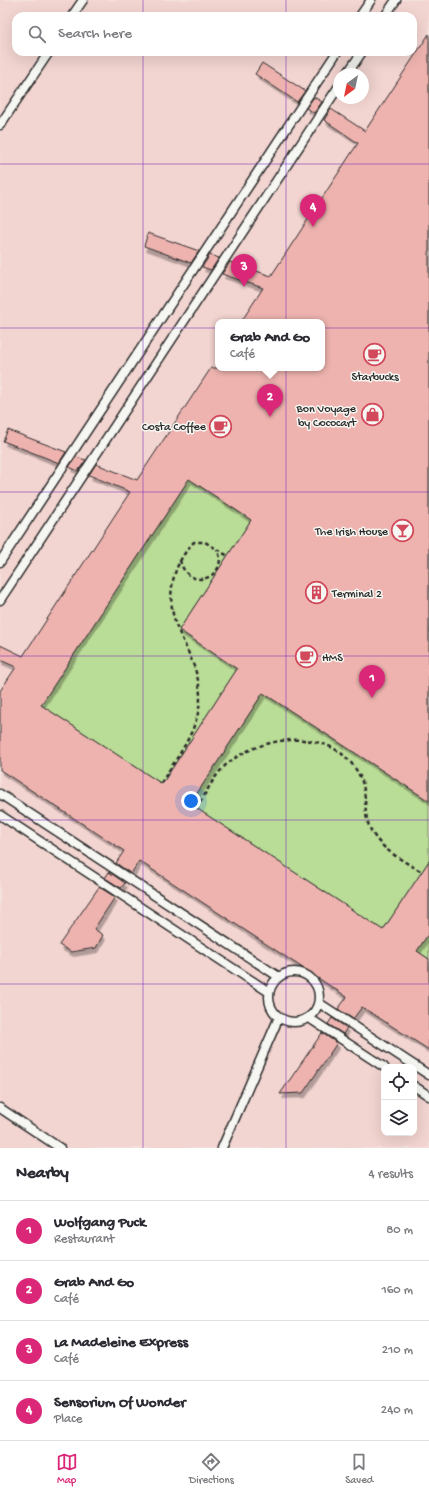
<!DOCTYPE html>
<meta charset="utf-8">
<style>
:root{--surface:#fff;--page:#f7f7f7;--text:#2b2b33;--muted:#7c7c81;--line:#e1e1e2;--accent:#db2777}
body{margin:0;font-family:"Gochi Hand",sans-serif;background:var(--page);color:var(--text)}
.controls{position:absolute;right:12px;bottom:12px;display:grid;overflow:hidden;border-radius:8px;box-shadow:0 4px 16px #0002}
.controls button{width:36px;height:36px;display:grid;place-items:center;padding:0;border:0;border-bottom:1px solid var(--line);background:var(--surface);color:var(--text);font:20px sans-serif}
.compass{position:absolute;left:333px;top:68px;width:36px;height:36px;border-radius:50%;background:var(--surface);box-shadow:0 4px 16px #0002;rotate:213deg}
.you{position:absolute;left:191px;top:801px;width:14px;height:14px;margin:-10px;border:3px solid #fff;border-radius:50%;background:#1a73e8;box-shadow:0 0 0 6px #1a73e833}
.badge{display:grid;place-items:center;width:26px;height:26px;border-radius:50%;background:var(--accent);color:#fff;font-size:13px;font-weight:700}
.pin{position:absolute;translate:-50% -33px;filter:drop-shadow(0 1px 2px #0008)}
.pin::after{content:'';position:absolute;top:21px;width:14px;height:12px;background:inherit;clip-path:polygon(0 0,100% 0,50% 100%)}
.popup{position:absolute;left:215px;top:319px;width:110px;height:52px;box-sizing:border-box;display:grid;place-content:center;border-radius:8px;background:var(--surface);filter:drop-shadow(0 1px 3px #0005);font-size:13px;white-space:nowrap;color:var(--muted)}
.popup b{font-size:15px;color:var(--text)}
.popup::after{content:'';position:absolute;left:50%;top:100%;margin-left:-8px;border:8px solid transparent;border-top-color:var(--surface)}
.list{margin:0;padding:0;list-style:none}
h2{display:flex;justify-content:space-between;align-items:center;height:52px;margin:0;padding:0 16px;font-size:17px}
h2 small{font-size:13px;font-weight:400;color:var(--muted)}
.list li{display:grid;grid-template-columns:26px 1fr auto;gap:12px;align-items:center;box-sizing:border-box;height:60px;padding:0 16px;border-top:1px solid var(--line)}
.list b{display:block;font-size:15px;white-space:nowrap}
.list p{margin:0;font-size:13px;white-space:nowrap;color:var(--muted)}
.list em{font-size:13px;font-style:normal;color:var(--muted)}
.icon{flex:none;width:22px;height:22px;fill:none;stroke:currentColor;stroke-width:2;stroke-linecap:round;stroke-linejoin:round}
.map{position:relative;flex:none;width:429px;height:1148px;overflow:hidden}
.search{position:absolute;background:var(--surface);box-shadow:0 4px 16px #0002;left:12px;right:12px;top:12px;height:44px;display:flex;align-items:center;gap:10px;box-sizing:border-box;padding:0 14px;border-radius:12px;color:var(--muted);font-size:15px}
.sheet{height:292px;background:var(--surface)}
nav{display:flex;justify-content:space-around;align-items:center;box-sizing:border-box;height:56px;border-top:1px solid var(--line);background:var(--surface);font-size:11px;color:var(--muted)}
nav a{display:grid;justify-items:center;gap:2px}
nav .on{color:var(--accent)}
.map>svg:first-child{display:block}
.built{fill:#f2d4d0;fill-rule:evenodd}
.green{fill:#b9dc96;stroke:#728460}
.building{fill:#eeb3af;stroke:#2b2b2b;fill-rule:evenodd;filter:url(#shadow)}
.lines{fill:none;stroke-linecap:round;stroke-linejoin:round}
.lane-casing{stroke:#2b2b2b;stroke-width:11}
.path{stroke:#2b2b2b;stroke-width:2.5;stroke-dasharray:4 3;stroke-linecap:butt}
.lane{stroke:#f6f6f2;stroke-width:8}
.grid{fill:none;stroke:#7b2cbf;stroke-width:1;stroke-opacity:0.55}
.labels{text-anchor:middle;stroke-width:3;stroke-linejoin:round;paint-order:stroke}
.poi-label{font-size:12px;fill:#2b2b2b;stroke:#f6f6f2;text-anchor:end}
</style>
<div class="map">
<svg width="429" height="1148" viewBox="0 0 429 1148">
<defs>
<filter id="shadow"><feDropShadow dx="2.5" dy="4.5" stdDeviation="0" flood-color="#0004"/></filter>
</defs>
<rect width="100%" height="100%" fill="#f4e2de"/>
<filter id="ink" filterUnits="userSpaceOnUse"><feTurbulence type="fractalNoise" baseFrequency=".025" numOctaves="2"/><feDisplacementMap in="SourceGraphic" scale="8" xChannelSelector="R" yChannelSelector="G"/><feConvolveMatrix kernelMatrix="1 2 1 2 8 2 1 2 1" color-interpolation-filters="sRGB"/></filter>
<g filter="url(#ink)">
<path class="built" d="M 0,0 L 429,0 L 429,1148 L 0,1148 ZM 16,16 L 413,16 L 413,52 L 16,52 ZM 339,74 L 363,74 L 363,98 L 339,98 ZM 218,322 L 322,322 L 322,368 L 218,368 ZM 384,1067 L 414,1067 L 414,1133 L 384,1133 Z"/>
<path class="green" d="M 189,479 L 251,520 L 179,630 L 237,669 L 162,784 L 41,705 Z
M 263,693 L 429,801 L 429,861 L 383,930 L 190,804 Z
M 429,933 L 429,959 L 417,951 Z"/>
<path class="building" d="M 429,34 L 429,801 L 263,693 L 190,804 L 383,930 L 429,861 L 429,933 L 417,951 L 429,959 L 429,1050 L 362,1007 L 353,1019 L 338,1009 L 347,997 L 139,861 L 131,874 L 116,863 L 124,851 L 0,770 L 0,691 L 16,667 L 0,660 L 0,645 L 23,656 L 130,492 L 89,475 L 96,464 L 137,480 L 211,368 L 322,368 L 322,322 L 241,322 L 263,288 L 222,274 L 230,262 L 271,276 L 358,143 L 324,120 L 331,109 L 365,131 ZM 189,479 L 251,520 L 179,630 L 237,669 L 162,784 L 41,705 Z
M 262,63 L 305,91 L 297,102 L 255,74 Z
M 314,97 L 322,102 L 314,113 L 306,108 Z
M 148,233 L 199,251 L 191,263 L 144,246 Z
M 210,255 L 219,258 L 211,270 L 202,267 Z
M 8,430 L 66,452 L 59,463 L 3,441 Z
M 76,457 L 86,460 L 78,471 L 69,467 Z
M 109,872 L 125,883 L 121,888 L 105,878 Z
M 99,887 L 115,897 L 94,929 L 103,935 L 96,948 L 71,952 L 59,945 Z
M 332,1018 L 347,1028 L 343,1034 L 328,1024 Z
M 322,1033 L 337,1043 L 303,1093 L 280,1094 Z"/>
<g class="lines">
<defs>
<path id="lane" d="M 72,16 L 83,0
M 360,16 L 371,0
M 385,16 L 396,0
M 347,74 L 362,52
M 0,125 L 49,52
M 0,562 L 337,52
M 0,600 L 339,86
M 0,794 L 279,977
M 0,815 L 269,992
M269 997a25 25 0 1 1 50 0a25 25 0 1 1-50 0Z
M 319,1003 L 429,1075
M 309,1018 L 384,1067
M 414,1086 L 429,1096
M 0,1108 L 60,1148
M 222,1148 L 279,1017"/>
</defs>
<use href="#lane" class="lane-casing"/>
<path class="path" d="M 180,560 C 188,594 231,577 217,549
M 161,783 C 177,757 199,730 200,698 C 200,674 189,654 179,632 C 165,602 170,566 194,542 L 205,542 L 228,556
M 197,808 C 206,793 214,775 228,763 C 261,737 323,727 352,764 C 366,782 364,792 366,813 C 369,844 397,857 422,872"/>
<use href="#lane" class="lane"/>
</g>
</g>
<path class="grid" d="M 143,0 L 143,16M 286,0 L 286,16M 143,52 L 143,1148M 286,52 L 286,1148M 0,164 L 429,164M 0,328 L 429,328M 0,492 L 429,492M 0,656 L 429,656M 0,820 L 429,820M 0,984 L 429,984"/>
<defs>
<symbol id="cafe-ring" viewBox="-11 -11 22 22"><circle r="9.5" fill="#f6f6f2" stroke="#d1495b" stroke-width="1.5"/><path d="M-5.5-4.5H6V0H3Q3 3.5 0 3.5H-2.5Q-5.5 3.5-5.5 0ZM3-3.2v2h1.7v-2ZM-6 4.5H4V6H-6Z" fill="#d1495b"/></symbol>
<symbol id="shop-ring" viewBox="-11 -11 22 22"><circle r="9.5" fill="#f6f6f2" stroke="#d1495b" stroke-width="1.5"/><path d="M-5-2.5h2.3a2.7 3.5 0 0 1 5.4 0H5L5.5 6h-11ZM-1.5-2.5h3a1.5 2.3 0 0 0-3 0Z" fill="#d1495b"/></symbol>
<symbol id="bar-ring" viewBox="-11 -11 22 22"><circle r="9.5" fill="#f6f6f2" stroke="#d1495b" stroke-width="1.5"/><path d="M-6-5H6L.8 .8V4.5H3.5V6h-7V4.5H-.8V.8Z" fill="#d1495b"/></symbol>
<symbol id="building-ring" viewBox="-11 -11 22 22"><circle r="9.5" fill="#f6f6f2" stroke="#d1495b" stroke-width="1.5"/><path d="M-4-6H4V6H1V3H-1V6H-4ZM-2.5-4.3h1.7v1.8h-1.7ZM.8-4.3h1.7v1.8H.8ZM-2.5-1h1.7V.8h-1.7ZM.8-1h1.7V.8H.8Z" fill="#d1495b"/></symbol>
</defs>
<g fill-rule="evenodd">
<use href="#cafe-ring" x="362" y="342" width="25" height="25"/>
<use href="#shop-ring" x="360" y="402" width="25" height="25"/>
<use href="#cafe-ring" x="208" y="414" width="25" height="25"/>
<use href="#bar-ring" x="390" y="518" width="25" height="25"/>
<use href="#building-ring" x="304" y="580" width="25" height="25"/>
<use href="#cafe-ring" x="294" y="644" width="25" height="25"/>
</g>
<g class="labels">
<g class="poi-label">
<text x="375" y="380" text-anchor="middle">Starbucks</text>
<text x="356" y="412">Bon Voyage<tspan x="356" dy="14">by Cococart</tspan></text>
<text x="206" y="430">Costa Coffee</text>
<text x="388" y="535">The Irish House</text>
<text x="332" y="597" text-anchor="start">Terminal 2</text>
<text x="322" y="661" text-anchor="start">HMS</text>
</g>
</g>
</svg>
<div class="controls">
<button><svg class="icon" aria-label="locate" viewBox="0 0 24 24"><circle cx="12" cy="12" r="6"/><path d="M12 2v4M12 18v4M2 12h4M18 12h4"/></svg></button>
<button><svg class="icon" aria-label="layers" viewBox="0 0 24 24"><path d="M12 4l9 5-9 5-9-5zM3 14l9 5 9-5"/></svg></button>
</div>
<svg class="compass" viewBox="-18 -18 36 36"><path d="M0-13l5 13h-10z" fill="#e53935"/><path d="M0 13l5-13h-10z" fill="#7c7c81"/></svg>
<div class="you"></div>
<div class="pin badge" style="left:372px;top:698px">1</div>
<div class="pin badge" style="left:270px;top:417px">2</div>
<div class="popup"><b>Grab And Go</b>Café</div>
<div class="pin badge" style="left:244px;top:287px">3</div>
<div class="pin badge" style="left:313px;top:227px">4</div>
<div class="search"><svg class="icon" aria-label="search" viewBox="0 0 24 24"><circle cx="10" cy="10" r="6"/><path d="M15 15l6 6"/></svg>Search here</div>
</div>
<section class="sheet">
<h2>Nearby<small>4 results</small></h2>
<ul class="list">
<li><span class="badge">1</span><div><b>Wolfgang Puck</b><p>Restaurant</p></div><em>80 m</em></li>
<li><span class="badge">2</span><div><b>Grab And Go</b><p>Café</p></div><em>160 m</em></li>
<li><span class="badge">3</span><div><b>La Madeleine Express</b><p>Café</p></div><em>210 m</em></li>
<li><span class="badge">4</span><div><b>Sensorium Of Wonder</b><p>Place</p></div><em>240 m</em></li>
</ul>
</section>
<nav>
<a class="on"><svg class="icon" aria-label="map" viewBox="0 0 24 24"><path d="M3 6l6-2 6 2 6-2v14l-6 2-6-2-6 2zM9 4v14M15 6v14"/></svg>Map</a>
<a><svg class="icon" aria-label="directions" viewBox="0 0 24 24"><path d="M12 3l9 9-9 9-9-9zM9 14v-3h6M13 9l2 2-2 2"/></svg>Directions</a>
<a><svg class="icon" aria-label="saved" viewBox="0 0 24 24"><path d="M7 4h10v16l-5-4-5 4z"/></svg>Saved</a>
</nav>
